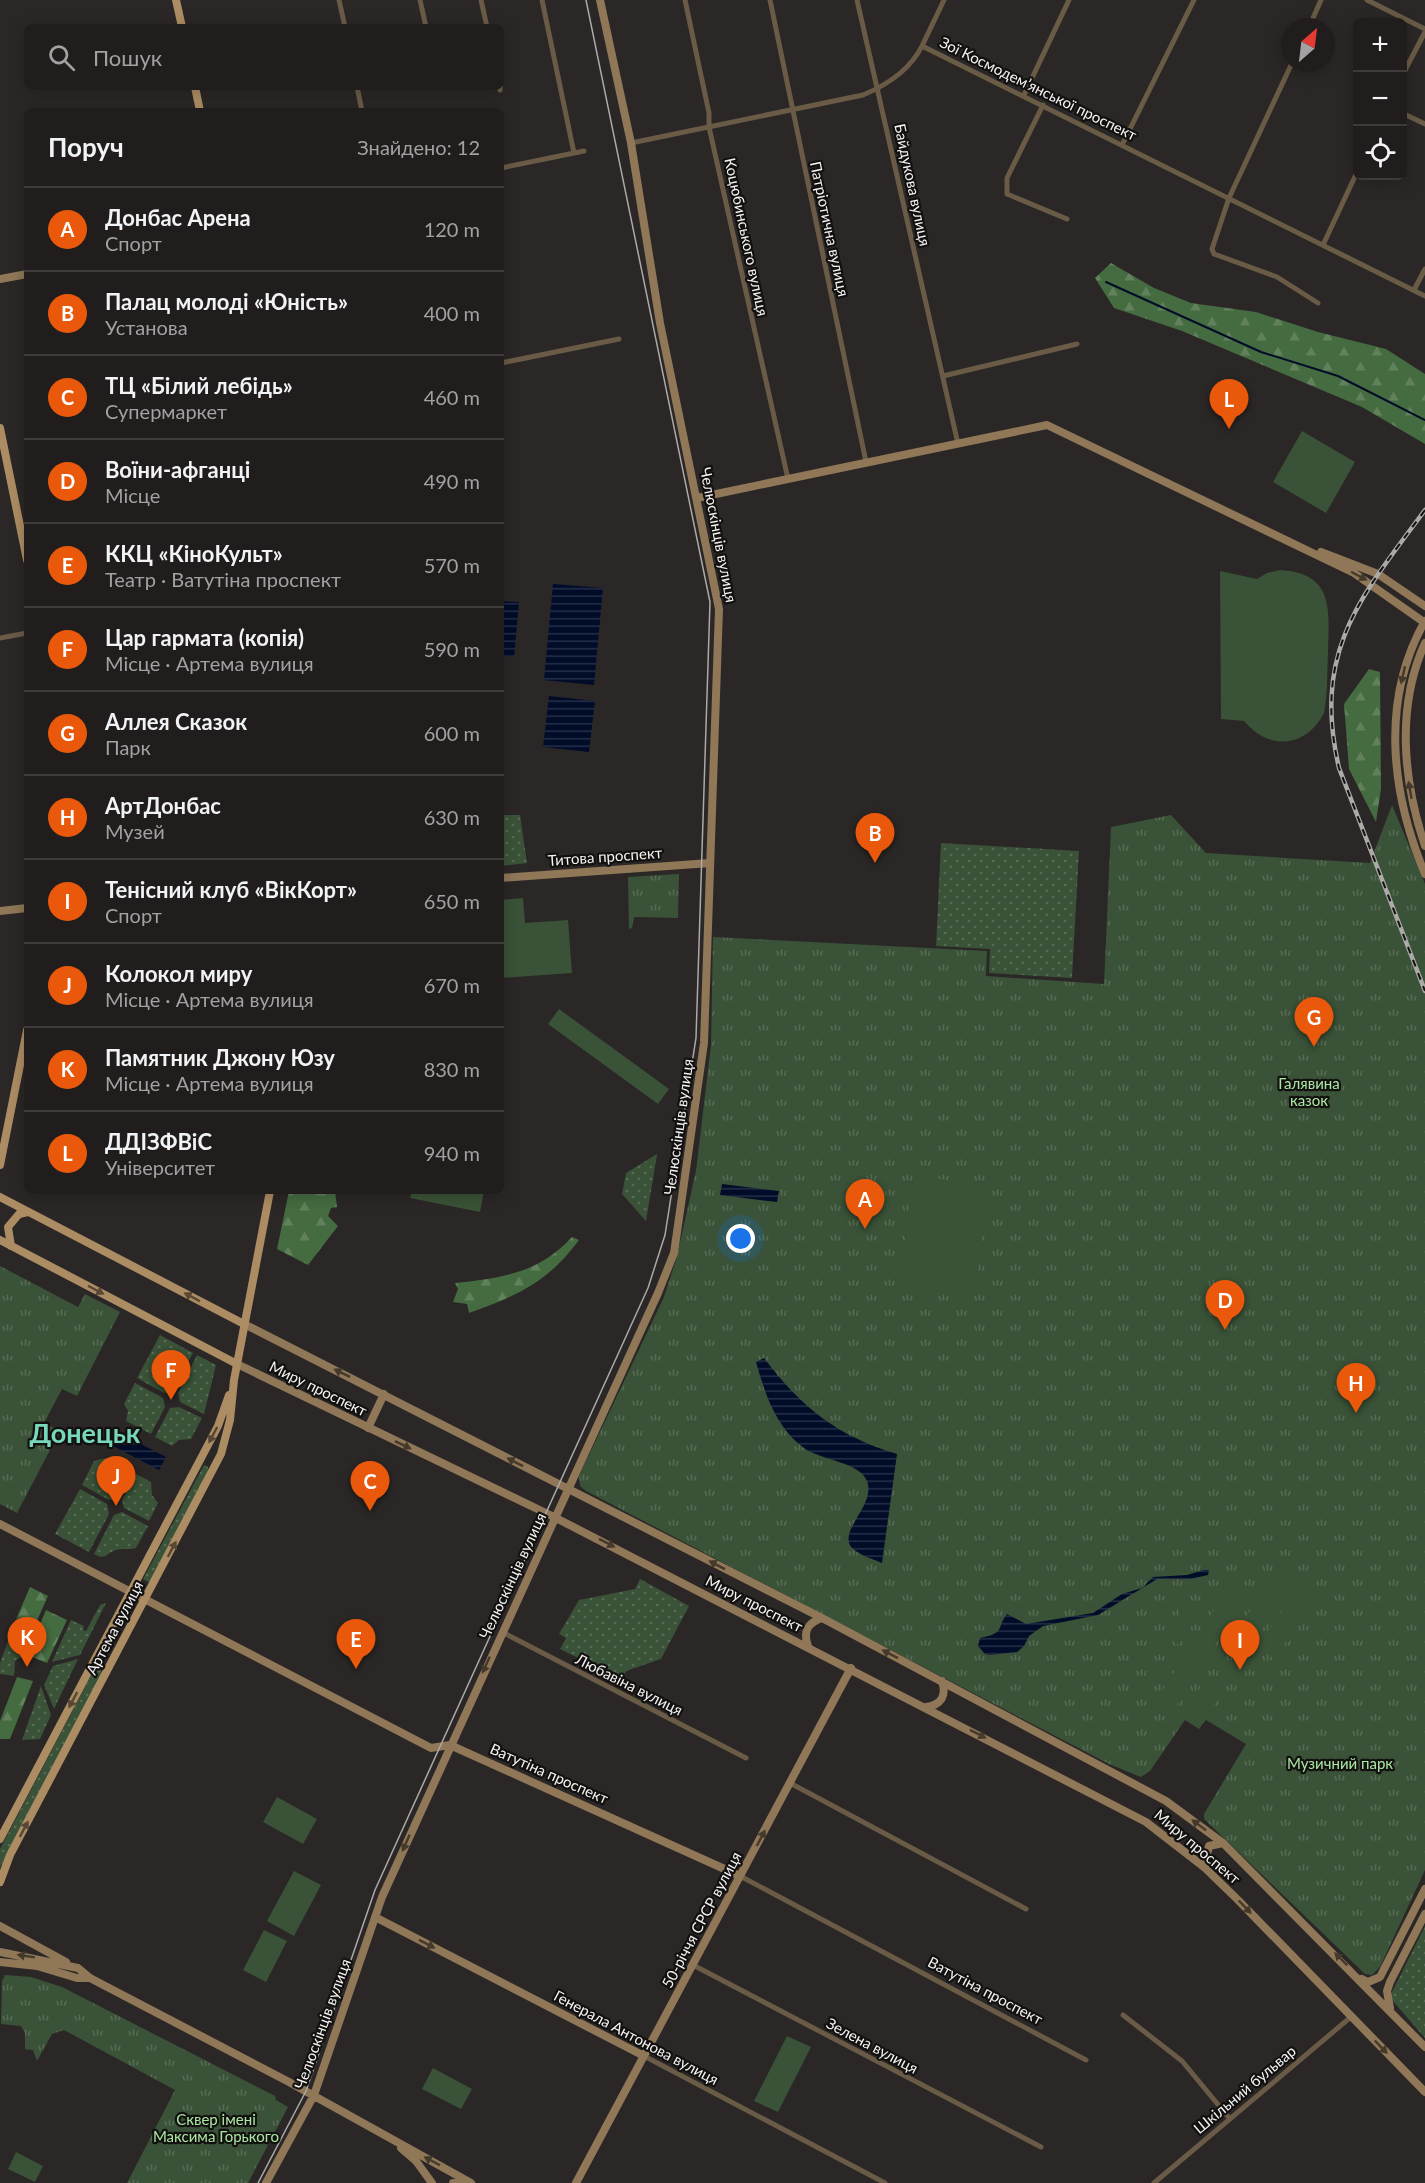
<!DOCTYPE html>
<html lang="uk">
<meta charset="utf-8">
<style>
:root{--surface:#201d1c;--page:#282625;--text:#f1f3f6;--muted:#a2a2a3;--line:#3d3b3b;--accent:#ea580c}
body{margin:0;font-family:Lato,sans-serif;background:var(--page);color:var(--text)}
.controls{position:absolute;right:18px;top:18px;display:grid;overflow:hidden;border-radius:9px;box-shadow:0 3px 15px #0003}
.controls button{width:54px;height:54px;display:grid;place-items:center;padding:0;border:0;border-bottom:2px solid var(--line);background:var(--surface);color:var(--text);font:30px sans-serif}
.compass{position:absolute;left:1281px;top:18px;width:54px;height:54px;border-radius:50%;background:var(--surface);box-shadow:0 3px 15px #0003;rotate:28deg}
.you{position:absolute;left:741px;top:1239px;width:21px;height:21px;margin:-15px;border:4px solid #fff;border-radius:50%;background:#1a73e8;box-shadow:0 0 0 9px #1a73e833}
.badge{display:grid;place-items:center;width:39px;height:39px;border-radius:50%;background:var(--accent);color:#fff;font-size:20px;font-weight:700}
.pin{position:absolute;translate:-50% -50px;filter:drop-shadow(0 2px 3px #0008)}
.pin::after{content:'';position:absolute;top:32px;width:21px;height:18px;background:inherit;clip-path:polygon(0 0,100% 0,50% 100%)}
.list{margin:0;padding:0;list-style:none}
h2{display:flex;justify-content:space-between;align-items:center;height:78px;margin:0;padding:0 24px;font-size:26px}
h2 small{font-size:20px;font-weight:400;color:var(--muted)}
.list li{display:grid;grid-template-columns:39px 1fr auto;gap:18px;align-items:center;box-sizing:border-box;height:84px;padding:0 24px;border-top:2px solid var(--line)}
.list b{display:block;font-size:22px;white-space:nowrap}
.list p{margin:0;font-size:20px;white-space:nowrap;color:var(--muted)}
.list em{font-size:20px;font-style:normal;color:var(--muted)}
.icon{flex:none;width:33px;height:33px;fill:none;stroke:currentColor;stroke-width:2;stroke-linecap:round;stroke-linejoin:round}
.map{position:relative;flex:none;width:1425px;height:2183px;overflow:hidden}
.search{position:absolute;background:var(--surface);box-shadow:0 3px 15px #0003;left:24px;top:24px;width:480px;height:66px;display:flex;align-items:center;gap:15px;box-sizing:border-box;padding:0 21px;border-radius:9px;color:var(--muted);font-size:22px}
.panel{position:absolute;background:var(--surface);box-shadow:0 3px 15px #0003;left:24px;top:108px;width:480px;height:1086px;border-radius:9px}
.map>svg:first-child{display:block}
.grass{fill:url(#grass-dots)}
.forest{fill:url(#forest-firs)}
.park{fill:url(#park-tufts)}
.garden{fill:#3a5237}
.water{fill:url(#water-rules)}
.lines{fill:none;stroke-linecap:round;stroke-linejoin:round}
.stream{stroke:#000c28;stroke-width:2}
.street{stroke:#6a5b47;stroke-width:5}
.secondary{stroke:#8f7757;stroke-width:8}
.primary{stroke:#ac8c63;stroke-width:8}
.tram{stroke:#acaaa9;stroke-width:1.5}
.rail-casing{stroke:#acaaa9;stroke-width:4.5}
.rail{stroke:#121110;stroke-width:2;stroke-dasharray:7;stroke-linecap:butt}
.oneway{fill:#443a2c}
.oneway2{fill:#574835}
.labels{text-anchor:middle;stroke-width:4.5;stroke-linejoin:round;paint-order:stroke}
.street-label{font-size:15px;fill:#f6f4f3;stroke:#121110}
.park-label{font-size:15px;fill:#abe7a3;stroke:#121110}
.town-label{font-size:27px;font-weight:bold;fill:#77d7bb;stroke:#121110}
</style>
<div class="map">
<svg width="1425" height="2183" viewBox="0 0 1425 2183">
<defs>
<pattern id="grass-dots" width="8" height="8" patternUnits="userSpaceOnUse" patternTransform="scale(1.5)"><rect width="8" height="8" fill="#3a5237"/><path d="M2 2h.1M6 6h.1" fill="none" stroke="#576c54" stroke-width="1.8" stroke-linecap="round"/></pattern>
<pattern id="forest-firs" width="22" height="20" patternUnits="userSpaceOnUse" patternTransform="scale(1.5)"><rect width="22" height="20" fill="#456b40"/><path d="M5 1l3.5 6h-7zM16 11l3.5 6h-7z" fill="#60815c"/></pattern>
<pattern id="park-tufts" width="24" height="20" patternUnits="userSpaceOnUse" patternTransform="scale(1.5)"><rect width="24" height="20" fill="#3a5237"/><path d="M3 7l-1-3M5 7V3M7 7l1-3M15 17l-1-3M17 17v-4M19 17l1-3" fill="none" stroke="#576c54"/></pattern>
<pattern id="water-rules" width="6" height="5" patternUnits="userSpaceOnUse" patternTransform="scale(1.5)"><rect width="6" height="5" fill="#000c28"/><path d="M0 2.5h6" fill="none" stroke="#263048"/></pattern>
</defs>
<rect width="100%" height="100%" fill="#2a2726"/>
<path class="grass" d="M 501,815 L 520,815 L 527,863 L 501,866 Z
M 941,843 L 1079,851 L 1072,978 L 989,973 L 990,949 L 936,946 Z
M 657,1154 L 657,1155 L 646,1221 L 622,1194 L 626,1173 Z
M 160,1335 L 193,1353 L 173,1391 L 164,1393 L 137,1378 Z
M 197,1355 L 216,1365 L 204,1414 L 180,1402 L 178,1393 Z
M 135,1383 L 163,1398 L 165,1407 L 151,1434 L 126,1421 L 128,1411 L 124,1404 Z
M 179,1407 L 202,1418 L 191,1439 L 179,1440 L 172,1446 L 155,1437 L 170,1408 Z
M 106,1458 L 131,1471 L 117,1498 L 109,1500 L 82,1485 L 94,1461 Z
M 204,1465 L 208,1467 L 208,1471 L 150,1583 L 143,1579 Z
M 136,1474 L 151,1482 L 152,1495 L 158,1503 L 149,1521 L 124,1508 L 122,1500 Z
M 80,1489 L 107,1504 L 109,1514 L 89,1552 L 55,1534 Z
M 122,1512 L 148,1526 L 136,1548 C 130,1550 121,1548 116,1550 C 106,1553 106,1561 94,1554 L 114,1515 Z
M 640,1579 L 689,1606 L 661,1659 L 626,1671 L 622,1680 L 560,1649 L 566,1638 L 559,1634 L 579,1600 L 635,1589 Z
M 106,1603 L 80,1655 L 52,1662 L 71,1620 L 84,1626 L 83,1630 L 86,1631 L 100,1605 Z
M 17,1617 L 35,1625 L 22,1656 L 15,1661 L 14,1676 L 0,1674 L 0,1663 Z
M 78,1659 L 54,1709 L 44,1685 L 53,1666 Z
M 95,1668 L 100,1668 L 102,1673 L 0,1868 L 0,1849 Z
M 41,1686 L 51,1715 L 40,1739 L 22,1740 Z
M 1425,1926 L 1425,2038 L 1392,2000 L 1391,1994 Z"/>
<path class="forest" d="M 1111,263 L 1154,288 L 1191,303 L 1256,312 L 1318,332 L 1386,349 L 1425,374 L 1425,444 L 1362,407 L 1182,331 L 1114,308 L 1095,278 Z
M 1369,669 L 1380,672 L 1381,789 L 1376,822 L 1349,769 L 1344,704 Z
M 289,1191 L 335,1191 L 337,1207 L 331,1208 L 328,1216 L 338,1226 L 308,1265 L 277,1249 Z
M 572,1237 L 579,1240 C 548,1282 517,1296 469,1313 L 467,1304 L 453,1302 L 458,1289 L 455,1283 C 502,1278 539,1273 572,1237 Z
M 30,1587 L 48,1596 L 35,1625 L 17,1617 Z
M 46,1610 L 67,1620 L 47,1663 L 27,1655 Z
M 17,1677 L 33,1681 L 10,1739 L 0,1739 L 0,1721 Z"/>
<path class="park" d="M 1392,805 L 1425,884 L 1425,1870 L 1380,1967 L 1372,1975 L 1365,1974 L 1204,1819 L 1204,1814 L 1246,1744 L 1206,1720 L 1199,1729 L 1185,1720 L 1150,1771 L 1141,1777 L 1109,1764 L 586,1491 L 580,1486 L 579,1476 L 664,1297 L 676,1260 L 696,1171 L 711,1045 L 713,937 L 987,951 L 986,976 L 1104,984 L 1111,827 L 1171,815 L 1206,853 L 1370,863 Z
M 679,874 L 678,918 L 634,917 L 632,928 L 629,929 L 628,877 Z
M 0,1266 L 78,1307 L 85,1294 L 120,1312 L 77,1396 L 62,1389 L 44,1423 L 60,1431 L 17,1513 L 0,1504 Z
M 5,1975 L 31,1977 L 62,1987 L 275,2096 L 276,2100 L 288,2107 L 248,2183 L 127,2183 L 175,2090 L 64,2030 L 52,2034 L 37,2061 L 33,2050 L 25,2049 L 25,2033 L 21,2026 L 1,2024 L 2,1981 Z"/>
<path class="garden" d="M 1302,431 L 1355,462 L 1326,513 L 1273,482 Z
M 1280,570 C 1335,573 1329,611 1328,652 C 1327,673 1328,693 1324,713 C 1306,748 1269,751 1244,721 L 1221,719 L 1220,571 L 1257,579 L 1267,573 Z
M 523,898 L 525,923 L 568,920 L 572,973 L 501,978 L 501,900 Z
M 559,1009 L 669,1089 L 658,1104 L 548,1024 Z
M 913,1176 L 988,1185 L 975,1295 L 900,1286 Z
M 412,1191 L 484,1191 L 480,1212 L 410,1198 Z
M 1280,1566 L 1297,1577 L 1275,1610 L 1258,1599 Z
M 1301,1581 L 1318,1592 L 1275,1659 L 1258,1648 Z
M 1228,1589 L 1245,1600 L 1223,1633 L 1206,1622 Z
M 1257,1600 L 1274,1611 L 1253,1644 L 1236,1633 Z
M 1184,1606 L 1199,1615 L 1179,1645 L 1165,1636 Z
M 1203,1626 L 1220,1637 L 1198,1671 L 1181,1660 Z
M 1179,1665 L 1196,1676 L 1174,1709 L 1157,1698 Z
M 1204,1682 L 1221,1693 L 1199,1727 L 1182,1715 Z
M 277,1797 L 317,1819 L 303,1844 L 263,1822 Z
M 294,1871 L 321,1885 L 294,1936 L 267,1921 Z
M 264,1930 L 287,1941 L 266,1982 L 243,1970 Z
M 787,2036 L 811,2047 L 778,2112 L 754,2101 Z
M 433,2068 L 472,2089 L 461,2109 L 422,2089 Z
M 16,2152 L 43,2166 L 35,2182 L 8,2169 Z"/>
<path class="water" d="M 553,584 L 603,588 L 594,685 L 544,680 Z
M 501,601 L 519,602 L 514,657 L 501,656 Z
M 549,696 L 595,701 L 589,752 L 543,747 Z
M 722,1184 L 779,1191 L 777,1202 L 720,1195 Z
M 764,1358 C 801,1407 837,1436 897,1454 L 882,1563 C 873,1559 855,1554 850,1545 C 841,1528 876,1504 867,1481 C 860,1462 820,1460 804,1448 C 776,1427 765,1394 756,1362 Z
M 118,1432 L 166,1457 L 159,1470 L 111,1445 Z
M 1204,1570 L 1209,1570 L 1208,1575 L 1190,1579 L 1157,1579 L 1098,1615 L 1043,1626 L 1029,1636 L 1024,1646 L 1017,1652 L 990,1655 L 985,1654 L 978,1646 L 980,1638 C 1006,1633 996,1628 1007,1614 L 1026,1624 L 1093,1613 L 1122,1594 L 1142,1588 L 1153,1577 L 1187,1575 Z"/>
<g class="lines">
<path class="stream" d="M 1106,282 L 1261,352 L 1338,376 L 1425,420"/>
<path class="street" d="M 339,0 L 345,27
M 420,0 L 426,27
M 481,0 L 487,27
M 542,0 L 574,153
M 685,0 L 709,113 L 709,127 L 788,479
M 770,0 L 866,462
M 857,0 L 958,444
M 1367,0 L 1425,29
M 1309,27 L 1321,0
M 922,46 L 944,0
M 1292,63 L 1229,198 L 1212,249 L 1214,254 L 1277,277 L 1318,303
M 1402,76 L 1425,32
M 357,87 L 362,111
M 500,87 L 500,90
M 1024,95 L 1069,0
M 1043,105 L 1007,178 L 1007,194 L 1067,219
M 1402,113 L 1425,124
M 631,143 L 863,95 C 887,85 910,70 922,46 L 1425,296
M 1122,145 L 1194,0
M 501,168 L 584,151
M 1323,245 L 1358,170
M 1414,290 L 1425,269
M 501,363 L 619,339
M 943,376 L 1077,344
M 0,638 L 27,633
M 502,1632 L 746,1758
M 790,1783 L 1026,1909
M 740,1876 L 1086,2060
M 693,1965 L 1041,2147
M 1123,2015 L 1182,2061 L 1230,2119
M 644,2056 L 885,2183
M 1154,2183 L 1352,2016"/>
<path class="secondary" d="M 0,279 L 27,274
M 697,498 L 1047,425 L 1354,573 L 1425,623
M 1321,552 L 1378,574 L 1425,606
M 1425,621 C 1380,700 1391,793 1425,874
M 1425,643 C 1396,707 1403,781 1425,846
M 501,878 L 710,863
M 0,911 L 27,908
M 244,1324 L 822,1618 L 1166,1801 L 1223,1843 L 1425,2047
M 237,1364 L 554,1517 L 1146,1822 L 1204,1867 L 1238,1900 L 1425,2092
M 368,1428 L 384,1394
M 0,1524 L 431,1748 L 450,1745 L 740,1876
M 808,1646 C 803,1632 807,1623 822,1618
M 926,1707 C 941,1705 947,1696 942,1681
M 1204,1867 L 1209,1846 L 1223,1843
M 375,1917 L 644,2056
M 0,1926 L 66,1962
M 0,1952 L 78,1968 L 90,1978 L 289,2082 L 471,2183
M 0,1962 L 37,1966 L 77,1978 L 90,1978
M 1362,1979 L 1368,1982 L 1380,1977 L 1425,1889
M 1390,2008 L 1387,1991 L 1390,1982 L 1425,1914
M 401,2148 L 416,2161 L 432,2183
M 266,2183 L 314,2095 L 382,1897 L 658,1293 L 674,1253 L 704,1043 L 719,609 L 660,323 L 631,143 L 600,0
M 453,2183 L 467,2183
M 576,2183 L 851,1668"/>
<path class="primary" d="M 176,0 L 182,27
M 195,87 L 200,111
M 0,428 L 27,560
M 0,1165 L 27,1030
M 0,1197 L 244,1324
M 0,1240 L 237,1364
M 11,1246 L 8,1227 L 19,1214 L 28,1212
M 0,1839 L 218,1426 L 229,1395
M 0,1882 L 10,1855 L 221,1454 L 230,1420 L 234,1380 L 270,1191"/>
<path class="tram" d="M 258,2183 L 306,2091 L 375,1890 L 648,1288 L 665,1235 L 696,1038 L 710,602 L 586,0"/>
<defs>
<path id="rail" d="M 1425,510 C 1360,598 1312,651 1339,768 L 1425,991"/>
</defs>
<use href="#rail" class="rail-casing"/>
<use href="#rail" class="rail"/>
</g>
<defs><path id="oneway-solid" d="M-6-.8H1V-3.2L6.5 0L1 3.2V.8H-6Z" transform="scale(1.5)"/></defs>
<g class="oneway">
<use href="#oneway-solid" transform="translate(1359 576) rotate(28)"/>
<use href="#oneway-solid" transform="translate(1403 675) rotate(103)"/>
<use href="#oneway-solid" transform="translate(1410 790) rotate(-100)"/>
<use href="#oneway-solid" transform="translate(342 1373) rotate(-154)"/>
<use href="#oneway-solid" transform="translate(403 1445) rotate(26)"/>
<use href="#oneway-solid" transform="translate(515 1462) rotate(-153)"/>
<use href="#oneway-solid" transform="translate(607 1543) rotate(27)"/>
<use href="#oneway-solid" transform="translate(717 1565) rotate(-153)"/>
<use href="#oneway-solid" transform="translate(890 1654) rotate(-153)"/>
<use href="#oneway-solid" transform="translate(486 1665) rotate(115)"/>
<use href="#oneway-solid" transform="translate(978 1734) rotate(27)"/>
<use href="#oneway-solid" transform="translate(1199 1825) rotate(-143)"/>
<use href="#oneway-solid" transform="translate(761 1838) rotate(-62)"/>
<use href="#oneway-solid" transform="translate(406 1843) rotate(114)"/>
<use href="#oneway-solid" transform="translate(1245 1907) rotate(46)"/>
<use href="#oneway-solid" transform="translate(427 1944) rotate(27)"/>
<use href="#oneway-solid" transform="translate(26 1956) rotate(-171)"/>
<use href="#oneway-solid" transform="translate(1341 1959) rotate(-135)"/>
<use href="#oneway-solid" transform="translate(1381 2047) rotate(46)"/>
<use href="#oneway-solid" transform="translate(432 2161) rotate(-152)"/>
</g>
<g class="oneway2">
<use href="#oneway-solid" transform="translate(96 1290) rotate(28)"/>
<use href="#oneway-solid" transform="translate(192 1297) rotate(-152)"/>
<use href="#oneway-solid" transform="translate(213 1435) rotate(118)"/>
<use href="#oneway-solid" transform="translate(172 1549) rotate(-62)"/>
<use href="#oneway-solid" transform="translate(73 1700) rotate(118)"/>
<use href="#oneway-solid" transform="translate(24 1829) rotate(-62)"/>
</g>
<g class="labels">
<g class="street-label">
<text transform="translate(1038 89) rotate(26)" y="5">Зої Космодем’янської проспект</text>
<text transform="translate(912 185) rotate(78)" y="5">Байдукова вулиця</text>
<text transform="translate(829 229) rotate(78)" y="5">Патріотична вулиця</text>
<text transform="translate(746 237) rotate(78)" y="5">Коцюбинського вулиця</text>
<text transform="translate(718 535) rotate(79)" y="5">Челюскінців вулиця</text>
<text transform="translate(605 857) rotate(-4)" y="5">Титова проспект</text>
<text transform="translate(679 1127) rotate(-82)" y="5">Челюскінців вулиця</text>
<text transform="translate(318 1389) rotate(26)" y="5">Миру проспект</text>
<text transform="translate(513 1576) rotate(-65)" y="5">Челюскінців вулиця</text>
<text transform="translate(754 1604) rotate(27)" y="5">Миру проспект</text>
<text transform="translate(115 1628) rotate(-62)" y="5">Артема вулиця</text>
<text transform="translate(629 1685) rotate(27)" y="5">Любавіна вулиця</text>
<text transform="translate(549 1774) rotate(24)" y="5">Ватутіна проспект</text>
<text transform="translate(1197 1847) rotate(40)" y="5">Миру проспект</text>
<text transform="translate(702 1920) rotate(-62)" y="5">50-річчя СРСР вулиця</text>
<text transform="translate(985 1991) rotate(28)" y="5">Ватутіна проспект</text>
<text transform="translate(323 2024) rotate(-70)" y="5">Челюскінців вулиця</text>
<text transform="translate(636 2038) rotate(28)" y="5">Генерала Антонова вулиця</text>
<text transform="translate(872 2046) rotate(28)" y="5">Зелена вулиця</text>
<text transform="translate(1245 2090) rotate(-40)" y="5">Шкільний бульвар</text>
</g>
<g class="park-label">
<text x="1309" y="1089">Галявина<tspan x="1309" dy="17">казок</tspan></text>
<text x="1340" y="1769">Музичний парк</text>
<text x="216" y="2125">Сквер імені<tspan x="216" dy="17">Максима Горького</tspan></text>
</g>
<g class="town-label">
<text x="85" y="1443">Донецьк</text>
</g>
</g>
</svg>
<div class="controls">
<button>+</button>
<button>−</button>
<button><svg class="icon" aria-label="locate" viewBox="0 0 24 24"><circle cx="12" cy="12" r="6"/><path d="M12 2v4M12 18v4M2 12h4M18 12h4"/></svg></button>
</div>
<svg class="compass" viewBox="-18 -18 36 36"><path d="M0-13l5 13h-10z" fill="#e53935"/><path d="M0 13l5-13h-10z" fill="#a2a2a3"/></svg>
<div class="you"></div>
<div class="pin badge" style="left:865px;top:1229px">A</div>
<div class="pin badge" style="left:875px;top:863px">B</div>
<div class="pin badge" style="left:370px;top:1511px">C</div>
<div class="pin badge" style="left:1225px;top:1330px">D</div>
<div class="pin badge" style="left:356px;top:1669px">E</div>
<div class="pin badge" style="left:171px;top:1400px">F</div>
<div class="pin badge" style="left:1314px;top:1047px">G</div>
<div class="pin badge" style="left:1356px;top:1413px">H</div>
<div class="pin badge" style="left:1240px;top:1670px">I</div>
<div class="pin badge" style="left:116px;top:1506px">J</div>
<div class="pin badge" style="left:27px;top:1667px">K</div>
<div class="pin badge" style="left:1229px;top:429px">L</div>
<div class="search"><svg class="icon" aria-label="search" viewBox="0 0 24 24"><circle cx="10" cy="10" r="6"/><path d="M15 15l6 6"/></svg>Пошук</div>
<section class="panel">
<h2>Поруч<small>Знайдено: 12</small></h2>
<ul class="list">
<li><span class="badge">A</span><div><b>Донбас Арена</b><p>Спорт</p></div><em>120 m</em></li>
<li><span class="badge">B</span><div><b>Палац молоді «Юність»</b><p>Установа</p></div><em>400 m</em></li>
<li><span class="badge">C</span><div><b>ТЦ «Білий лебідь»</b><p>Супермаркет</p></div><em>460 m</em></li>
<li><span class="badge">D</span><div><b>Воїни-афганці</b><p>Місце</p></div><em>490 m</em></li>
<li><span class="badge">E</span><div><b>ККЦ «КіноКульт»</b><p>Театр · Ватутіна проспект</p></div><em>570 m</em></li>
<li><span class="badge">F</span><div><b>Цар гармата (копія)</b><p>Місце · Артема вулиця</p></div><em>590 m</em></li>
<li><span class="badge">G</span><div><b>Аллея Сказок</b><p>Парк</p></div><em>600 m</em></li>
<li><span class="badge">H</span><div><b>АртДонбас</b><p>Музей</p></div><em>630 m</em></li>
<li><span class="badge">I</span><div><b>Тенісний клуб «ВікКорт»</b><p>Спорт</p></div><em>650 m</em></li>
<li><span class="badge">J</span><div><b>Колокол миру</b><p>Місце · Артема вулиця</p></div><em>670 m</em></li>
<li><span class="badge">K</span><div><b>Памятник Джону Юзу</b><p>Місце · Артема вулиця</p></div><em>830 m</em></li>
<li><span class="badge">L</span><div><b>ДДІЗФВіС</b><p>Університет</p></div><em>940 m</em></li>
</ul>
</section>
</div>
